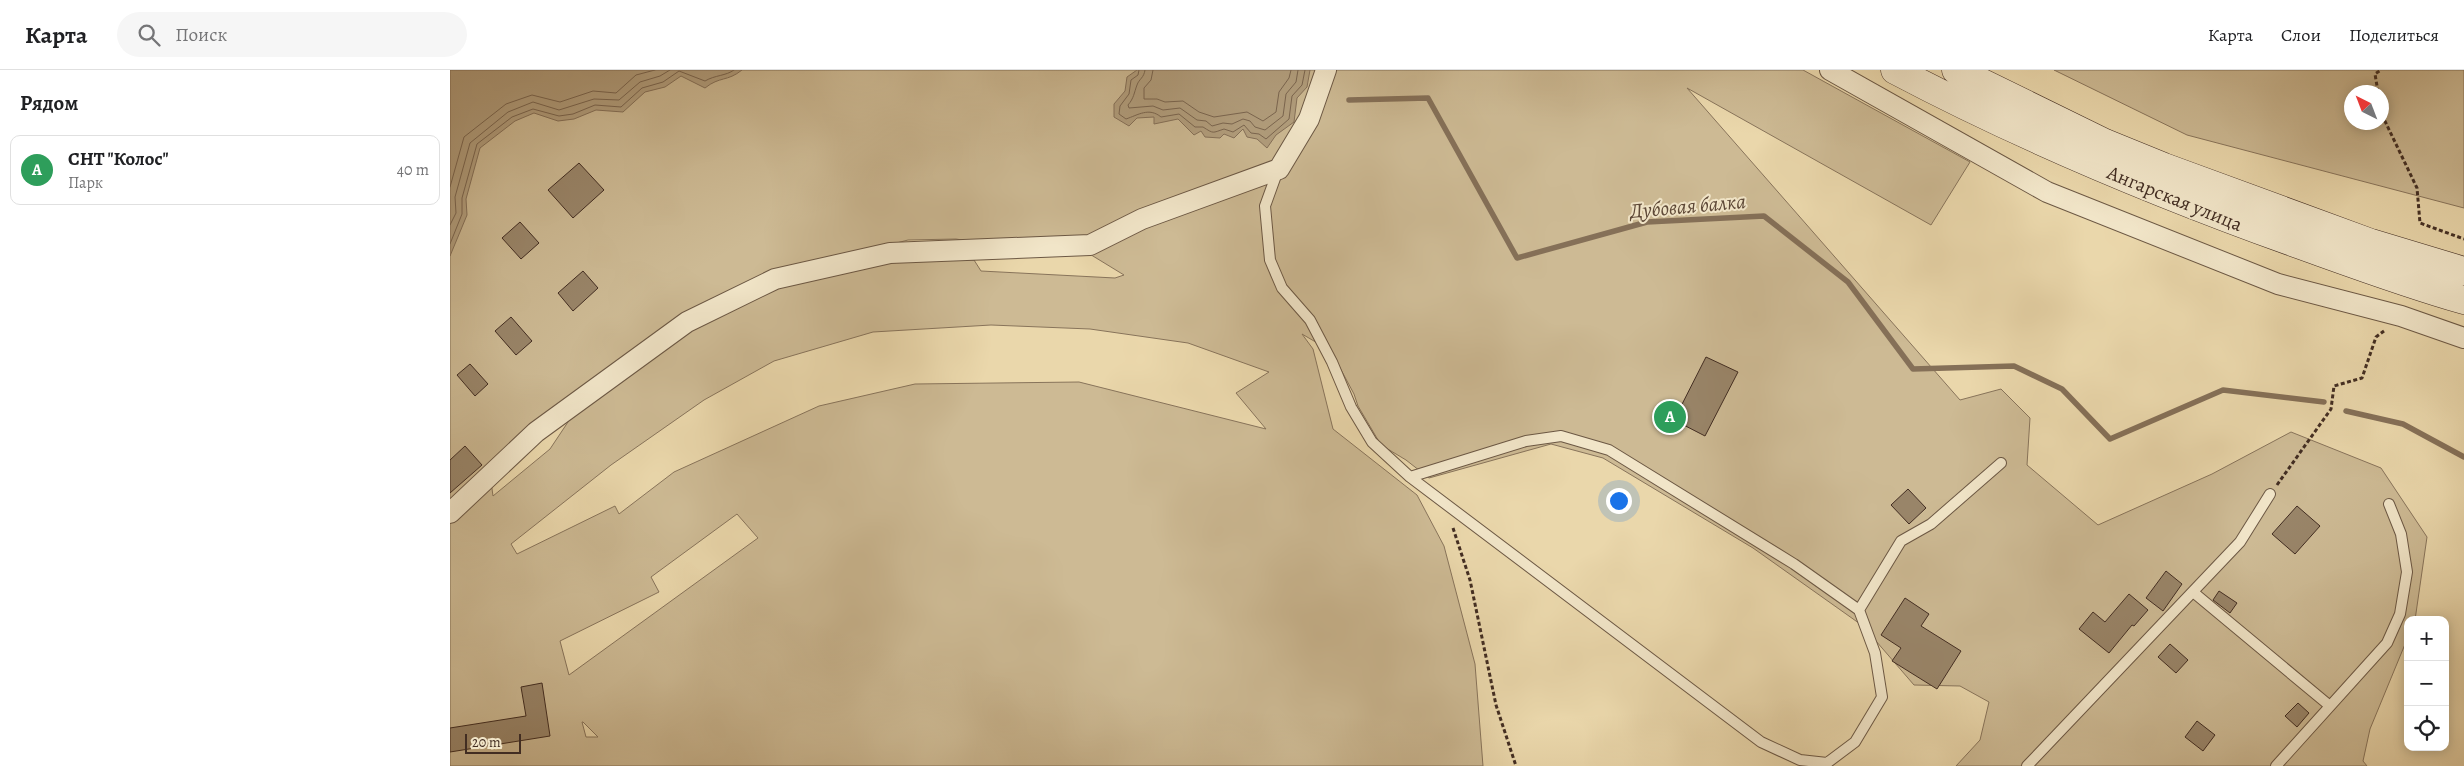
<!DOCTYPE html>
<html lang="ru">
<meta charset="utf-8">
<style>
:root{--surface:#fff;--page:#f6f6f6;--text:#202124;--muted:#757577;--line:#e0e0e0;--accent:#db2777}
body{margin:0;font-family:Alegreya,serif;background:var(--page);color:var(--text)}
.controls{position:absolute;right:15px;bottom:15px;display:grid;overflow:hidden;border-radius:10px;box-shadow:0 2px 12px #0003}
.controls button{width:45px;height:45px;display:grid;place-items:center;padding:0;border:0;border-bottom:1px solid var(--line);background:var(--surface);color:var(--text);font:25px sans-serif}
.compass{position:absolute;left:1894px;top:15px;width:45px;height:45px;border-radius:50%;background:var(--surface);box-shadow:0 2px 12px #0003;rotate:318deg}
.scale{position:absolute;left:15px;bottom:12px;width:56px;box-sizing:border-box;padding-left:5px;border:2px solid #422d22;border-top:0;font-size:14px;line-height:18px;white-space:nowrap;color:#422d22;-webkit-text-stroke:4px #f1e5c8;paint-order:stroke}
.you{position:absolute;left:1168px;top:430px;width:18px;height:18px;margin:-12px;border:4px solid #fff;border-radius:50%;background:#1a73e8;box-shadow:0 0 0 8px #1a73e833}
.badge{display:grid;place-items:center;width:32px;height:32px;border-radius:50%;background:var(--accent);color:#fff;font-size:16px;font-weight:700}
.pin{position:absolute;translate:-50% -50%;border:2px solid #fff;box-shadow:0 1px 5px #0006}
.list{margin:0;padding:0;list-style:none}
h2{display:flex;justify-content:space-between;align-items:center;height:65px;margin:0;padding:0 20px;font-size:21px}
h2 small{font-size:16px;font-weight:400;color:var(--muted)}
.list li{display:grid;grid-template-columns:32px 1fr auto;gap:15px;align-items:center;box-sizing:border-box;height:70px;margin:0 10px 10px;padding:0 10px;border:1px solid var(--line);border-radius:10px}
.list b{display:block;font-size:19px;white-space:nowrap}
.list p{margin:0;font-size:16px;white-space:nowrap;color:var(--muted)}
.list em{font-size:16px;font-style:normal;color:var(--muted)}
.icon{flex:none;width:28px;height:28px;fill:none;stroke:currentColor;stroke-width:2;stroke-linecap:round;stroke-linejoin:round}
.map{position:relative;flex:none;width:2014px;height:696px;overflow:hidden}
header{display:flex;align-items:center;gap:30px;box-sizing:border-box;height:70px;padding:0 25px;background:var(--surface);border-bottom:1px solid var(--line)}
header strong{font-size:24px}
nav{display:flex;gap:28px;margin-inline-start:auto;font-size:18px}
.search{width:350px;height:45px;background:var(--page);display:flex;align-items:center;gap:12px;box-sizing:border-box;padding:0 18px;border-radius:28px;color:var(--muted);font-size:19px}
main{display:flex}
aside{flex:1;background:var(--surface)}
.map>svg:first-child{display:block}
.green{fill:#cdba94;stroke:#88745b;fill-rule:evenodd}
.water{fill:#b19d7c;stroke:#857058}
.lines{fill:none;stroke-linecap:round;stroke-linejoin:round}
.shore{stroke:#7a654f;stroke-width:1}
.stream{stroke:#857058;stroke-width:5.5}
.building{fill:#998569;stroke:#422d22}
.service-casing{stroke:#6c5844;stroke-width:12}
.minor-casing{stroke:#6c5844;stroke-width:22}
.secondary-casing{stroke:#422d22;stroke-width:29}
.path{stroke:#422d22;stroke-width:3;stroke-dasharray:4 2.5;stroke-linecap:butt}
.service{stroke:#f1e5c8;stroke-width:10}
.minor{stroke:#f1e5c8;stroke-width:20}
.secondary{stroke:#f1e5c8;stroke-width:28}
.labels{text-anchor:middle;stroke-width:4;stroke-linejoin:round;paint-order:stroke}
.street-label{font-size:20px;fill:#422d22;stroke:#f1e5c8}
.water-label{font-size:21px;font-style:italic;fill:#5e4938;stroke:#f1e5c8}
</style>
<header>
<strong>Карта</strong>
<div class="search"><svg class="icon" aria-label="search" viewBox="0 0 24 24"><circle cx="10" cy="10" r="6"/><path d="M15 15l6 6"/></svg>Поиск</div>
<nav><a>Карта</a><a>Слои</a><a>Поделиться</a></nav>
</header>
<main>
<aside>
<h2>Рядом<small></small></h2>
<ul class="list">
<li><span class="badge" style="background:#2e9e5b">A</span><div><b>СНТ &quot;Колос&quot;</b><p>Парк</p></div><em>40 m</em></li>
</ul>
</aside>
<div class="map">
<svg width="2014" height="696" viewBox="0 0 2014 696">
<rect width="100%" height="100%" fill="#ead7ab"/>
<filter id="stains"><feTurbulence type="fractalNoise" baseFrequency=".004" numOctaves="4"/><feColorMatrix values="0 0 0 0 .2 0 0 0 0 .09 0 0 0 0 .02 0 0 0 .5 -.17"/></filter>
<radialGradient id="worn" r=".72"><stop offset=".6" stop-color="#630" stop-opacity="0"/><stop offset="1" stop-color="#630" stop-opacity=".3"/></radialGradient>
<path class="green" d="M 0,0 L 1353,0 L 1520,92 L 1481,155 L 1237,18 L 1510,330 L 1551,319 L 1580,348 L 1577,395 L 1648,455 L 1762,404 L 1841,362 L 1931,398 L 1977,467 L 1965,550 L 1958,550 L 1958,567 L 1920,659 L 1913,691 L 1917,696 L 1506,696 L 1530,670 L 1539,632 L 1510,616 L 1464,615 L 1413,556 L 1303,478 L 1153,388 L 1101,374 L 979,408 L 956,390 L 931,375 L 908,336 L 904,324 L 881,281 L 852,264 L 863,279 L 883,359 L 967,425 L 994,476 L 1025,594 L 1033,696 L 0,696 ZM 506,169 L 556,177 L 620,172 L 674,205 L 665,208 L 531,201 L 524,190 L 445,188 L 328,216 L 225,253 L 261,229 L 377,191 L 458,170 ZM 541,255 L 640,259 L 738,273 L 819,302 L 786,323 L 816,359 L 629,312 L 465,314 L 369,336 L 224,402 L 169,444 L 165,436 L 67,484 L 61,474 L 161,395 L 254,330 L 324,291 L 423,262 ZM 128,337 L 100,379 L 43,426 L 39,397 ZM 287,444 L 308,468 L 119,605 L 110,571 L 209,522 L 201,507 ZM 132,652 L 133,652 L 148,667 L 136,667 Z
M 1604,0 L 2014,0 L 2014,138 L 1737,65 ZM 1932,22 L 1932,52 L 1902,52 L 1902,22 Z"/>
<path class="water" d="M 0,0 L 292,0 C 277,12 270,6 255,18 L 231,6 L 215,17 L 195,22 L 173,42 L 146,40 L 124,49 L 108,51 L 84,43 L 65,51 L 30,78 L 16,129 L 17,145 L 0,186 Z
M 687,0 L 860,0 L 857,17 L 847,28 L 844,52 L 826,65 L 817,78 L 807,69 L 797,67 L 793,59 L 784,68 L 774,64 L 770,68 L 755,67 L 751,61 L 744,65 L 728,49 L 704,54 L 704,47 L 687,48 L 679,56 L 664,47 L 664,34 L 675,21 L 677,7 Z"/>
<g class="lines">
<path class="shore" d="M 689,0 L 688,5 L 681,10 L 679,24 L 670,36 L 669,44 L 676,49 C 688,45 699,37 711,47 L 729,44 L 745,57 L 753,57 C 764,64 762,63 774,59 L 783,62 L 794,55 L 801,63 L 809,64 L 816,69 L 839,49 L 842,26 L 852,15 L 855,0
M 695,0 C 694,8 689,9 687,15 C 684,23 684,28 678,35 L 679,38 L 703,36 L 713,40 L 730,38 L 747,50 L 756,51 L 762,56 L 773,53 L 782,54 L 793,49 L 800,51 L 805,57 L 815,60 L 833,46 L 836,24 L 846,12 L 848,0
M 703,0 L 701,10 L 694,18 L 694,29 L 707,29 L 715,32 L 733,31 L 749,42 L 764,47 L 797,42 L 813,51 L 826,42 L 829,22 L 839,8 L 841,0
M 0,117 L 14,67 L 56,34 L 82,25 L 110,32 L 143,21 L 166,23 L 186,5 L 205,0
M 0,155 L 6,143 L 5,127 L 20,73 L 58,42 L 83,32 L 109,40 L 144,29 L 169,30 L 190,12 L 210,6 L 220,0
M 0,174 L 12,144 L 12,128 L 27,74 L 62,47 L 83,39 L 109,46 L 123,44 L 145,35 L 171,37 L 192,18 L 213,12 L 229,1 L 255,11 C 265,5 276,6 284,0"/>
<path class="stream" d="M 899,30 L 978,28 L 1067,188 L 1197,152 L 1314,146 L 1398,212 L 1463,299 L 1564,296 L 1612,319 L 1660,369 L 1773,320 L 1874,332
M 1896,341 L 1953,354 L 2014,387"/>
</g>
<path class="building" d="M 129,93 L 154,120 L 123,148 L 98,120 Z
M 70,152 L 89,173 L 71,189 L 52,168 Z
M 133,201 L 148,218 L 123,241 L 108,223 Z
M 61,247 L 82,271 L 66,285 L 45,261 Z
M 1256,287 L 1288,302 L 1255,366 L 1224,350 Z
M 20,294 L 38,314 L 25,326 L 7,305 Z
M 15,376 L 32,395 L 0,423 L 0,390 Z
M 1458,419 L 1476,438 L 1459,454 L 1441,435 Z
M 1847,436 L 1870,456 L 1845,484 L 1822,464 Z
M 1716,501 L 1732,514 L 1713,541 L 1696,528 Z
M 1769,521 L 1787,533 L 1780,543 L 1763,530 Z
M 1679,524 L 1698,540 L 1684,556 L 1682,555 L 1659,583 L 1629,559 L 1643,542 L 1655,552 Z
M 1455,528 L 1479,544 L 1471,556 L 1511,581 L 1487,619 L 1442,591 L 1451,578 L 1431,565 Z
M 1720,574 L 1738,590 L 1726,603 L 1708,587 Z
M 92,613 L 100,666 L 0,682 L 0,658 L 76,646 L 71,617 Z
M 1848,633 L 1859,643 L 1847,657 L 1835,646 Z
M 1747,651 L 1765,665 L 1753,681 L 1735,667 Z"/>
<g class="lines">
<defs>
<path id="service" d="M 828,100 L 815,136 L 820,190 L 832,218 L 860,250 L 882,292 L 901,337 L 922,372 L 960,407 L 1311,672 L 1350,690 L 1377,693 L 1405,672 L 1432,627 L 1425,583 L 1409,540 L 1344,494 L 1159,380 L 1111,366 L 1076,371 L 960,407
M 1743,522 L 1880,636
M 1409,540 L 1451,471 L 1481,454 L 1551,393
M 1577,696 L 1790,472 L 1820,424
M 1826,696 L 1937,573 L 1950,544 L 1957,502 L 1951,464 L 1939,434"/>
<path id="minor" d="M 1380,0 L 1597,122 L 1828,214 L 1951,246 L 2014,268
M 0,443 L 86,362 L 237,252 L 325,209 L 440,183 L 640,175 L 692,149 L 829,99 L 859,49 L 876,0"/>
<path id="secondary" d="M 1445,0 C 1574,68 1708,124 1845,173 C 1901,193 1957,214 2014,230
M 1506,0 L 1655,73 L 1714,97 L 1921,173 L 2014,201"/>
</defs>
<use href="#service" class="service-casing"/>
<use href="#minor" class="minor-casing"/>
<use href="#secondary" class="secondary-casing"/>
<path class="path" d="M 1928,22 L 1925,4 L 1931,0
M 1932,38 L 1933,47 L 1967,118 L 1970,153 L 2014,169
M 1827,415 L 1881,339 L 1884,316 L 1912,308 L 1926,267 L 1934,261
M 1003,458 L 1020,510 L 1046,635 L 1066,696"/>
<use href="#service" class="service"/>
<use href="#minor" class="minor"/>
<use href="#secondary" class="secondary"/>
</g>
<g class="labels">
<g class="street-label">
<text transform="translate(1725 128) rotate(22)" y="7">Ангарская улица</text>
</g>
<g class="water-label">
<text transform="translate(1238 136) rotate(-5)" y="7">Дубовая балка</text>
</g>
</g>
<rect width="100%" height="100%" filter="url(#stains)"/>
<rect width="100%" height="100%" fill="url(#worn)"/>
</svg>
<div class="controls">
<button>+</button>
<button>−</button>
<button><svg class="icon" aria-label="locate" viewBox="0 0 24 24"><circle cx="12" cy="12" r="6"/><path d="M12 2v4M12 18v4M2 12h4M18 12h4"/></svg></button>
</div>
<svg class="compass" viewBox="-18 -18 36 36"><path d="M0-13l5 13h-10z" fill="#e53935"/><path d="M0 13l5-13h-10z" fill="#757577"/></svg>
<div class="scale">20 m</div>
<div class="you"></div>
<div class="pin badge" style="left:1220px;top:347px;background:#2e9e5b">A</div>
</div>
</main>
